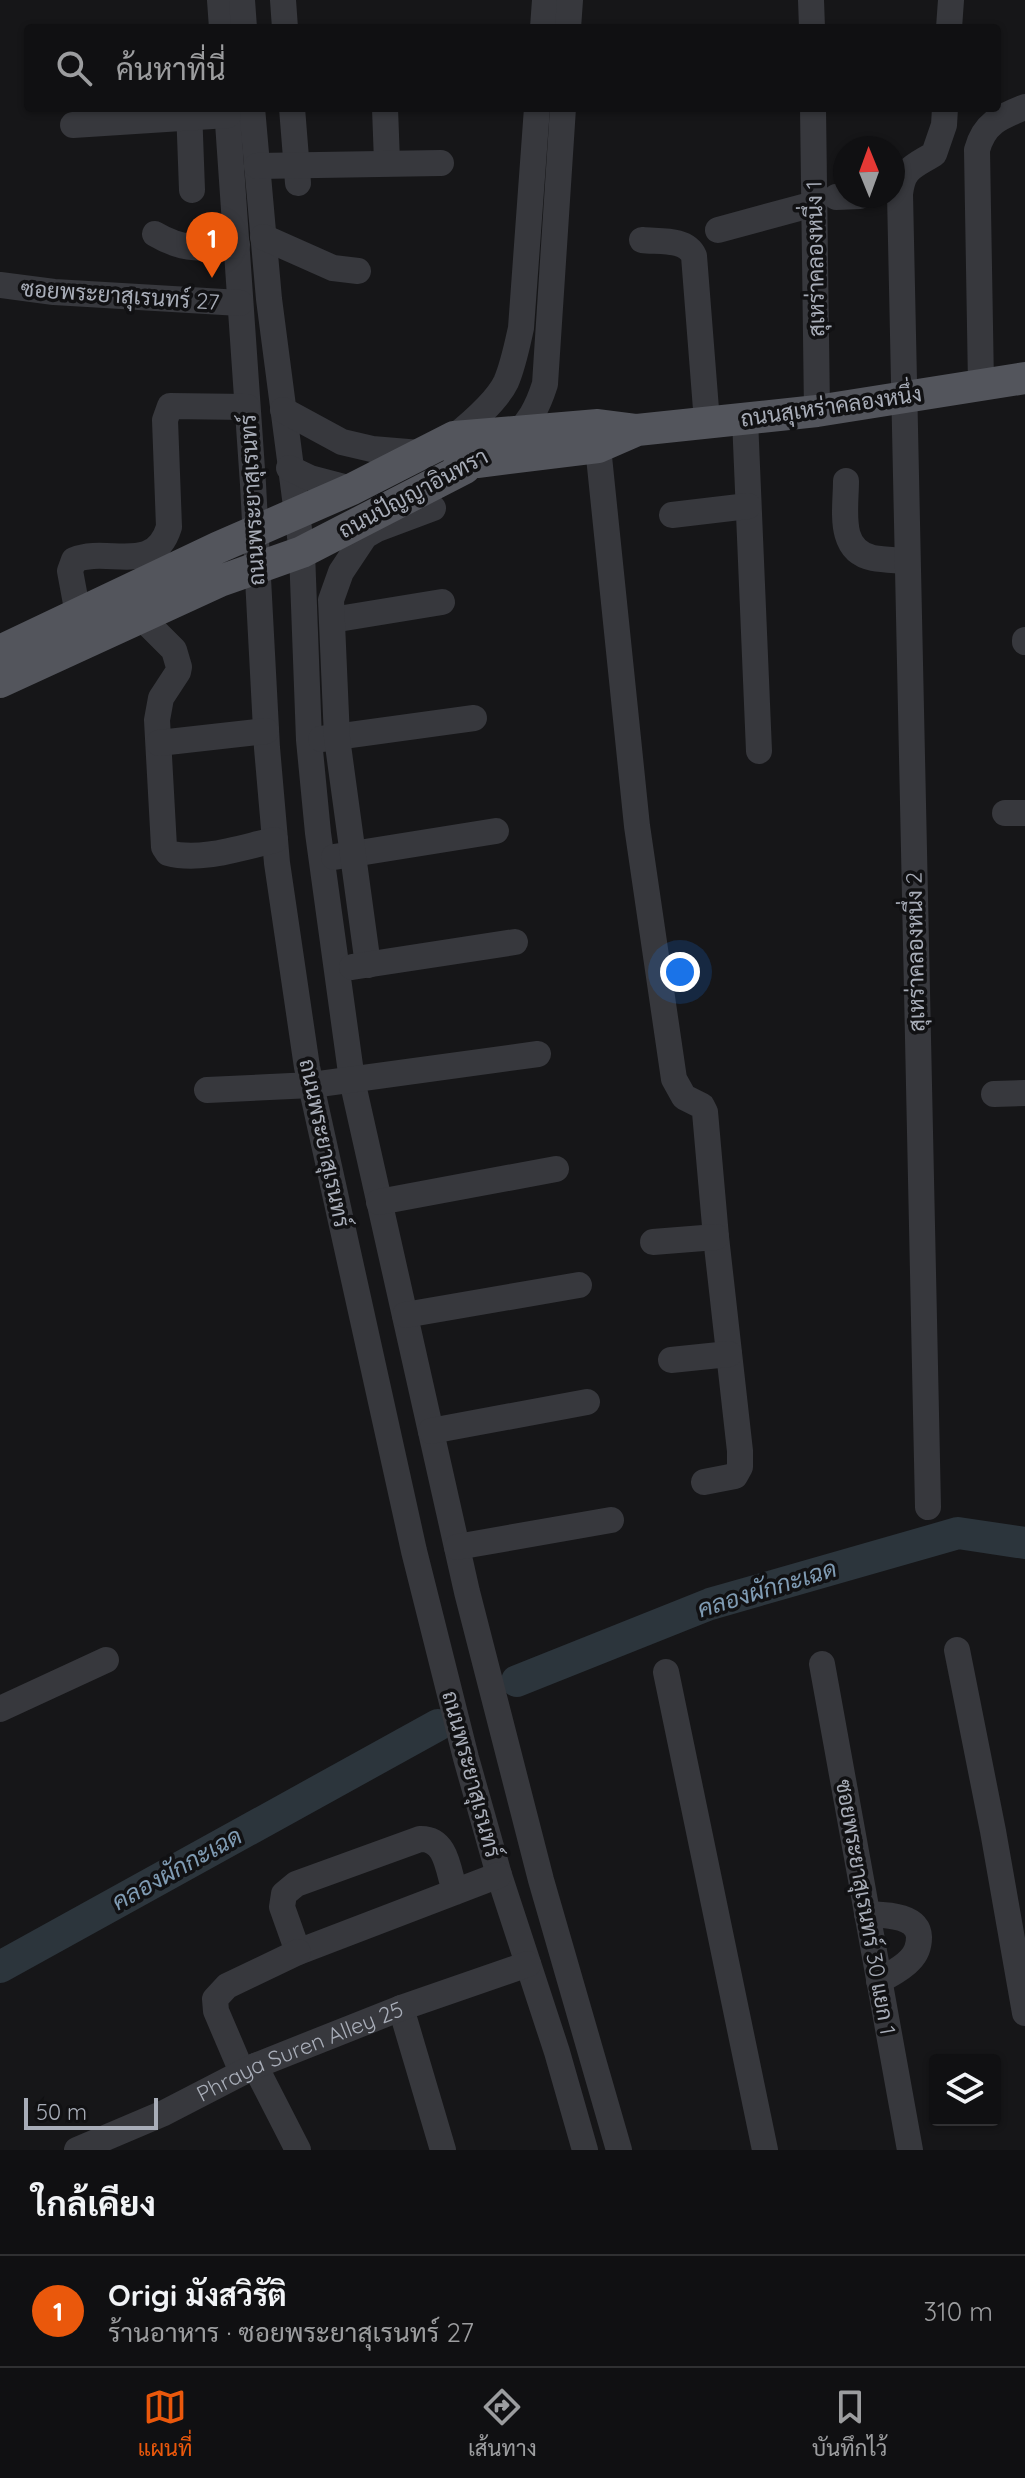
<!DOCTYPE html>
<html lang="th">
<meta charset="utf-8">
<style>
:root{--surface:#101012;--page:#1e1e20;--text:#f1f3f6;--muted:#9c9d9f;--line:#303032;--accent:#ea580c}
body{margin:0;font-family:Quicksand,Sarabun,sans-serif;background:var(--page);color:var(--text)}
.controls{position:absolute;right:24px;bottom:24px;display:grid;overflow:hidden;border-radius:8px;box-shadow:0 2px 6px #0004}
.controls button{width:72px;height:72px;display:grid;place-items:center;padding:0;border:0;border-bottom:2px solid var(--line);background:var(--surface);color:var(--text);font:40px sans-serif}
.compass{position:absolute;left:833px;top:136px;width:72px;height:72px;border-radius:50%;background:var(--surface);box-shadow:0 2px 6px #0004;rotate:359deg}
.scale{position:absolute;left:24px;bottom:20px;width:134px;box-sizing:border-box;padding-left:8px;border:4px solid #a8adb8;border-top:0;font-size:22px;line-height:28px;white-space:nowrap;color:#a8adb8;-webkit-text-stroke:6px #111113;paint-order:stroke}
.you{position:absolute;left:680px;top:972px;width:28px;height:28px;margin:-20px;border:6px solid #fff;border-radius:50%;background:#1a73e8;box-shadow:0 0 0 12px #1a73e833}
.badge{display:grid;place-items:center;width:52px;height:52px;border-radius:50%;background:var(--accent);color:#fff;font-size:26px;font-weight:700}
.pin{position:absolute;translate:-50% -66px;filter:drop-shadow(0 2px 4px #0008)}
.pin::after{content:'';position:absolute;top:42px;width:28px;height:24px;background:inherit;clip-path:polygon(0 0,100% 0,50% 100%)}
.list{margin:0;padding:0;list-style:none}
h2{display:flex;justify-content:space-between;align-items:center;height:104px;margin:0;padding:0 32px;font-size:34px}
h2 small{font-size:26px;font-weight:400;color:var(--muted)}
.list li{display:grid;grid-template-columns:52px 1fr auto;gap:24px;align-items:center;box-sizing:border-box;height:112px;padding:0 32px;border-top:2px solid var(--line)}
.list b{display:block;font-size:30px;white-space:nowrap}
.list p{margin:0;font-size:26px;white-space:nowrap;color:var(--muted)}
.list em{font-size:26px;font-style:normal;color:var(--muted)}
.icon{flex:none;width:44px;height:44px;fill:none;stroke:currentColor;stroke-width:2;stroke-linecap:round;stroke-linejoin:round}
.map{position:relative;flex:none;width:1025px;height:2150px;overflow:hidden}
.search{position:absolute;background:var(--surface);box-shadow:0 2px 6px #0004;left:24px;right:24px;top:24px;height:88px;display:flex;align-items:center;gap:20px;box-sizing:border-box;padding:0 28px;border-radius:8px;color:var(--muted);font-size:30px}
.sheet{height:216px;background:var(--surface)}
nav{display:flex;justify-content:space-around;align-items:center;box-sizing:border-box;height:112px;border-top:2px solid var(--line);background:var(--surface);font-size:22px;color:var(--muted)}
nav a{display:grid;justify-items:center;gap:4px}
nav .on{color:var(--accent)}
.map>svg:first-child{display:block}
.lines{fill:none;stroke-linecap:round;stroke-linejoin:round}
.river{stroke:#2c353c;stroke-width:32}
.minor{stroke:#37383d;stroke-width:26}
.major{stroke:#53555c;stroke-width:32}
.labels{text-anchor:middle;stroke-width:7;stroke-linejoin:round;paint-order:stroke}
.street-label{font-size:22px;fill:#a8adb8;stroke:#111113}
.water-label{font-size:24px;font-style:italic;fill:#7f9bb3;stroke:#111113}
</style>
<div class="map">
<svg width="1025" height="2150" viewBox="0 0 1025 2150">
<rect width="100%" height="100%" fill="#161618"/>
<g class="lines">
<path class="river" d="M 517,1681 L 710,1604 L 958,1533 L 1025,1543
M 0,1967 L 438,1725"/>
<g class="minor">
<path d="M 220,0 L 222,28"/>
<path d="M 242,0 L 244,28"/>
<path d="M 283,0 L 285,28"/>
<path d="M 811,0 L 812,28"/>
<path d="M 543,28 L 545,0"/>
<path d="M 568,28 L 570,0"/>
<path d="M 949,28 L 951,0"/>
<path d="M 189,108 L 192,190"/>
<path d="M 227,108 L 253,484 L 267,748 L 277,863 L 307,1067 L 414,1551 L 466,1758 L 499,1875 L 557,2052 L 585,2150"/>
<path d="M 252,108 L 269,299 L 302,552 L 309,740 L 318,833 L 352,1080 L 467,1592 L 541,1880 L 619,2150"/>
<path d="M 292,108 L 298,183"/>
<path d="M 385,108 L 387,162"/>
<path d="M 813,108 L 817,411"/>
<path d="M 73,125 L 228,115"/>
<path d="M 257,166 L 441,163"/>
<path d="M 836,197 L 860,196"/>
<path d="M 718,230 L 814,204"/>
<path d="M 155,234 C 183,251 205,249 237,245"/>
<path d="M 263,237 L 333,268 L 358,271"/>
<path d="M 642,240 C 659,242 686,238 694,256 L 707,422"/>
<path d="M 0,285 L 54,292 L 240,303"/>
<path d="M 981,385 L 977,150 C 984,123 1000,117 1025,107"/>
<path d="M 283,410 L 342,442 L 372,449 L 420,453"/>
<path d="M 745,419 L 759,751"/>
<path d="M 454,437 C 470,424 497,401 506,382 C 513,366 517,346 521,328 L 537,108"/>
<path d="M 509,440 C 529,425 538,406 545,384 L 563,108"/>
<path d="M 598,447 L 637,826 L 674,1079 L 684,1097 L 702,1106 L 705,1112 L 716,1237 L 740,1451 L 740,1467 L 735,1476 L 704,1482"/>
<path d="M 289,468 L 310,478 L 352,489"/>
<path d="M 846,481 C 846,509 837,551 873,558 C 884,560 895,560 906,561"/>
<path d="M 672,515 L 748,506"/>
<path d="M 78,614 L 70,571 L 74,560 C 108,546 154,576 169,527 L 165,420 L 170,406 L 247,407"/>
<path d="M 141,617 L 174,650 L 179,667 L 178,672 L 161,698 L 157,720 L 164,847 L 168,853 C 201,862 242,847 275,840"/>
<path d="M 332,620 L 442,602"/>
<path d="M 1025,640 L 1025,642"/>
<path d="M 321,739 L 474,718"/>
<path d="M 159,743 L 266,731"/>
<path d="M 1005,813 L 1025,813"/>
<path d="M 334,857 L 496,831"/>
<path d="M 368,965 L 337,738 L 331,600 L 341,572 L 365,536 L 377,529 L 433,508"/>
<path d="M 352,967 L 515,942"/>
<path d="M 207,1090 L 312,1085 L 538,1054"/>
<path d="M 994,1094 L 1025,1093"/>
<path d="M 379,1202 L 556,1169"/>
<path d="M 653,1242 L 716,1237"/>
<path d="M 405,1315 L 579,1285"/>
<path d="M 671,1360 L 729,1354"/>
<path d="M 431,1431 L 587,1402"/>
<path d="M 928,1507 L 900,194 C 903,168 913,167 934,154 L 944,125 L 945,108"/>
<path d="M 457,1547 L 611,1520"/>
<path d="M 957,1650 L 993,1831 L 1025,2013"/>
<path d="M 822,1664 L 910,2150"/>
<path d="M 666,1672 L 765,2150"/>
<path d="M 0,1709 L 106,1660"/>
<path d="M 455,1892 C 448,1870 447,1838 420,1839 L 296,1884 L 284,1894 L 282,1907 L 298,1952 L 499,1875"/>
<path d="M 867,1914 C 883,1915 918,1914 919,1937 C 919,1946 917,1953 910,1960 C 902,1969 889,1975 879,1981"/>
<path d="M 401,2008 L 443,2150"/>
<path d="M 255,2066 L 298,2150"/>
<path d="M 242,2072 L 216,2011 L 215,1999 L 227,1986 L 298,1952"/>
<path id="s1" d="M 77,2150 L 164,2113 L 255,2066 L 401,2008 L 528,1964"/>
</g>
<path class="major" d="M 454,437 L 454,448 L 464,460 L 477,462 L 598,447 L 637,430 L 817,411 L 1025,378
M 0,651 L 217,548 L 352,489 L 454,437 L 598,425 L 637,430
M 0,682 L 220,581 L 302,552 L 465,468"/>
</g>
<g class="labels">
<g class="street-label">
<text transform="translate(815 259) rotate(-91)" y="8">สุเหร่าคลองหนึ่ง 1</text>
<text transform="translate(120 295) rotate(4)" y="8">ซอยพระยาสุเรนทร์ 27</text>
<text transform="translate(831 406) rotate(-8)" y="8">ถนนสุเหร่าคลองหนึ่ง</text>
<text transform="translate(413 493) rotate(-28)" y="8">ถนนปัญญาอินทรา</text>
<text transform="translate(252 500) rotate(-93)" y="8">ถนนพระยาสุเรนทร์</text>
<text transform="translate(915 952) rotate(-91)" y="8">สุเหร่าคลองหนึ่ง 2</text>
<text transform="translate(325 1143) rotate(78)" y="8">ถนนพระยาสุเรนทร์</text>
<text transform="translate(472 1774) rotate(75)" y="8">ถนนพระยาสุเรนทร์</text>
<text transform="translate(866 1907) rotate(80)" y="8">ซอยพระยาสุเรนทร์ 30 แยก 1</text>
<text dy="8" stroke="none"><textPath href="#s1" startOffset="244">Phraya Suren Alley 25</textPath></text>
</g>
<g class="water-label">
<text transform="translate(767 1589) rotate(-17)" y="8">คลองผักกะเฉด</text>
<text transform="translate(177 1869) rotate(-29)" y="8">คลองผักกะเฉด</text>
</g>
</g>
</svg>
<div class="controls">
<button><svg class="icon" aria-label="layers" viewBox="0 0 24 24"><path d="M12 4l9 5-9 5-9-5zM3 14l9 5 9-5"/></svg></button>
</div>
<svg class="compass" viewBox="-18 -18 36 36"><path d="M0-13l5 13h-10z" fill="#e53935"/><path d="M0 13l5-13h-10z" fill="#9c9d9f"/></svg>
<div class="scale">50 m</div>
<div class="you"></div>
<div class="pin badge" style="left:212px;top:278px">1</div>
<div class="search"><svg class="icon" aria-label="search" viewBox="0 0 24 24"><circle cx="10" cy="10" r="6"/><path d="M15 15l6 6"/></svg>ค้นหาที่นี่</div>
</div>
<section class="sheet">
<h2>ใกล้เคียง<small></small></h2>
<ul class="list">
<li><span class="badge">1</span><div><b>Origi มังสวิรัติ</b><p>ร้านอาหาร · ซอยพระยาสุเรนทร์ 27</p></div><em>310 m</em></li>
</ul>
</section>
<nav>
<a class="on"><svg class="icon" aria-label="map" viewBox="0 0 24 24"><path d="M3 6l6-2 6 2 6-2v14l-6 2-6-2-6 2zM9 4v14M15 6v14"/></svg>แผนที่</a>
<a><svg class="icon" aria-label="directions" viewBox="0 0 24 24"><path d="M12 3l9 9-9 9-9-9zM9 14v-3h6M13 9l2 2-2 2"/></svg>เส้นทาง</a>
<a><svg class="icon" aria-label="saved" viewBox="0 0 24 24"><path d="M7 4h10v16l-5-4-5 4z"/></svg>บันทึกไว้</a>
</nav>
